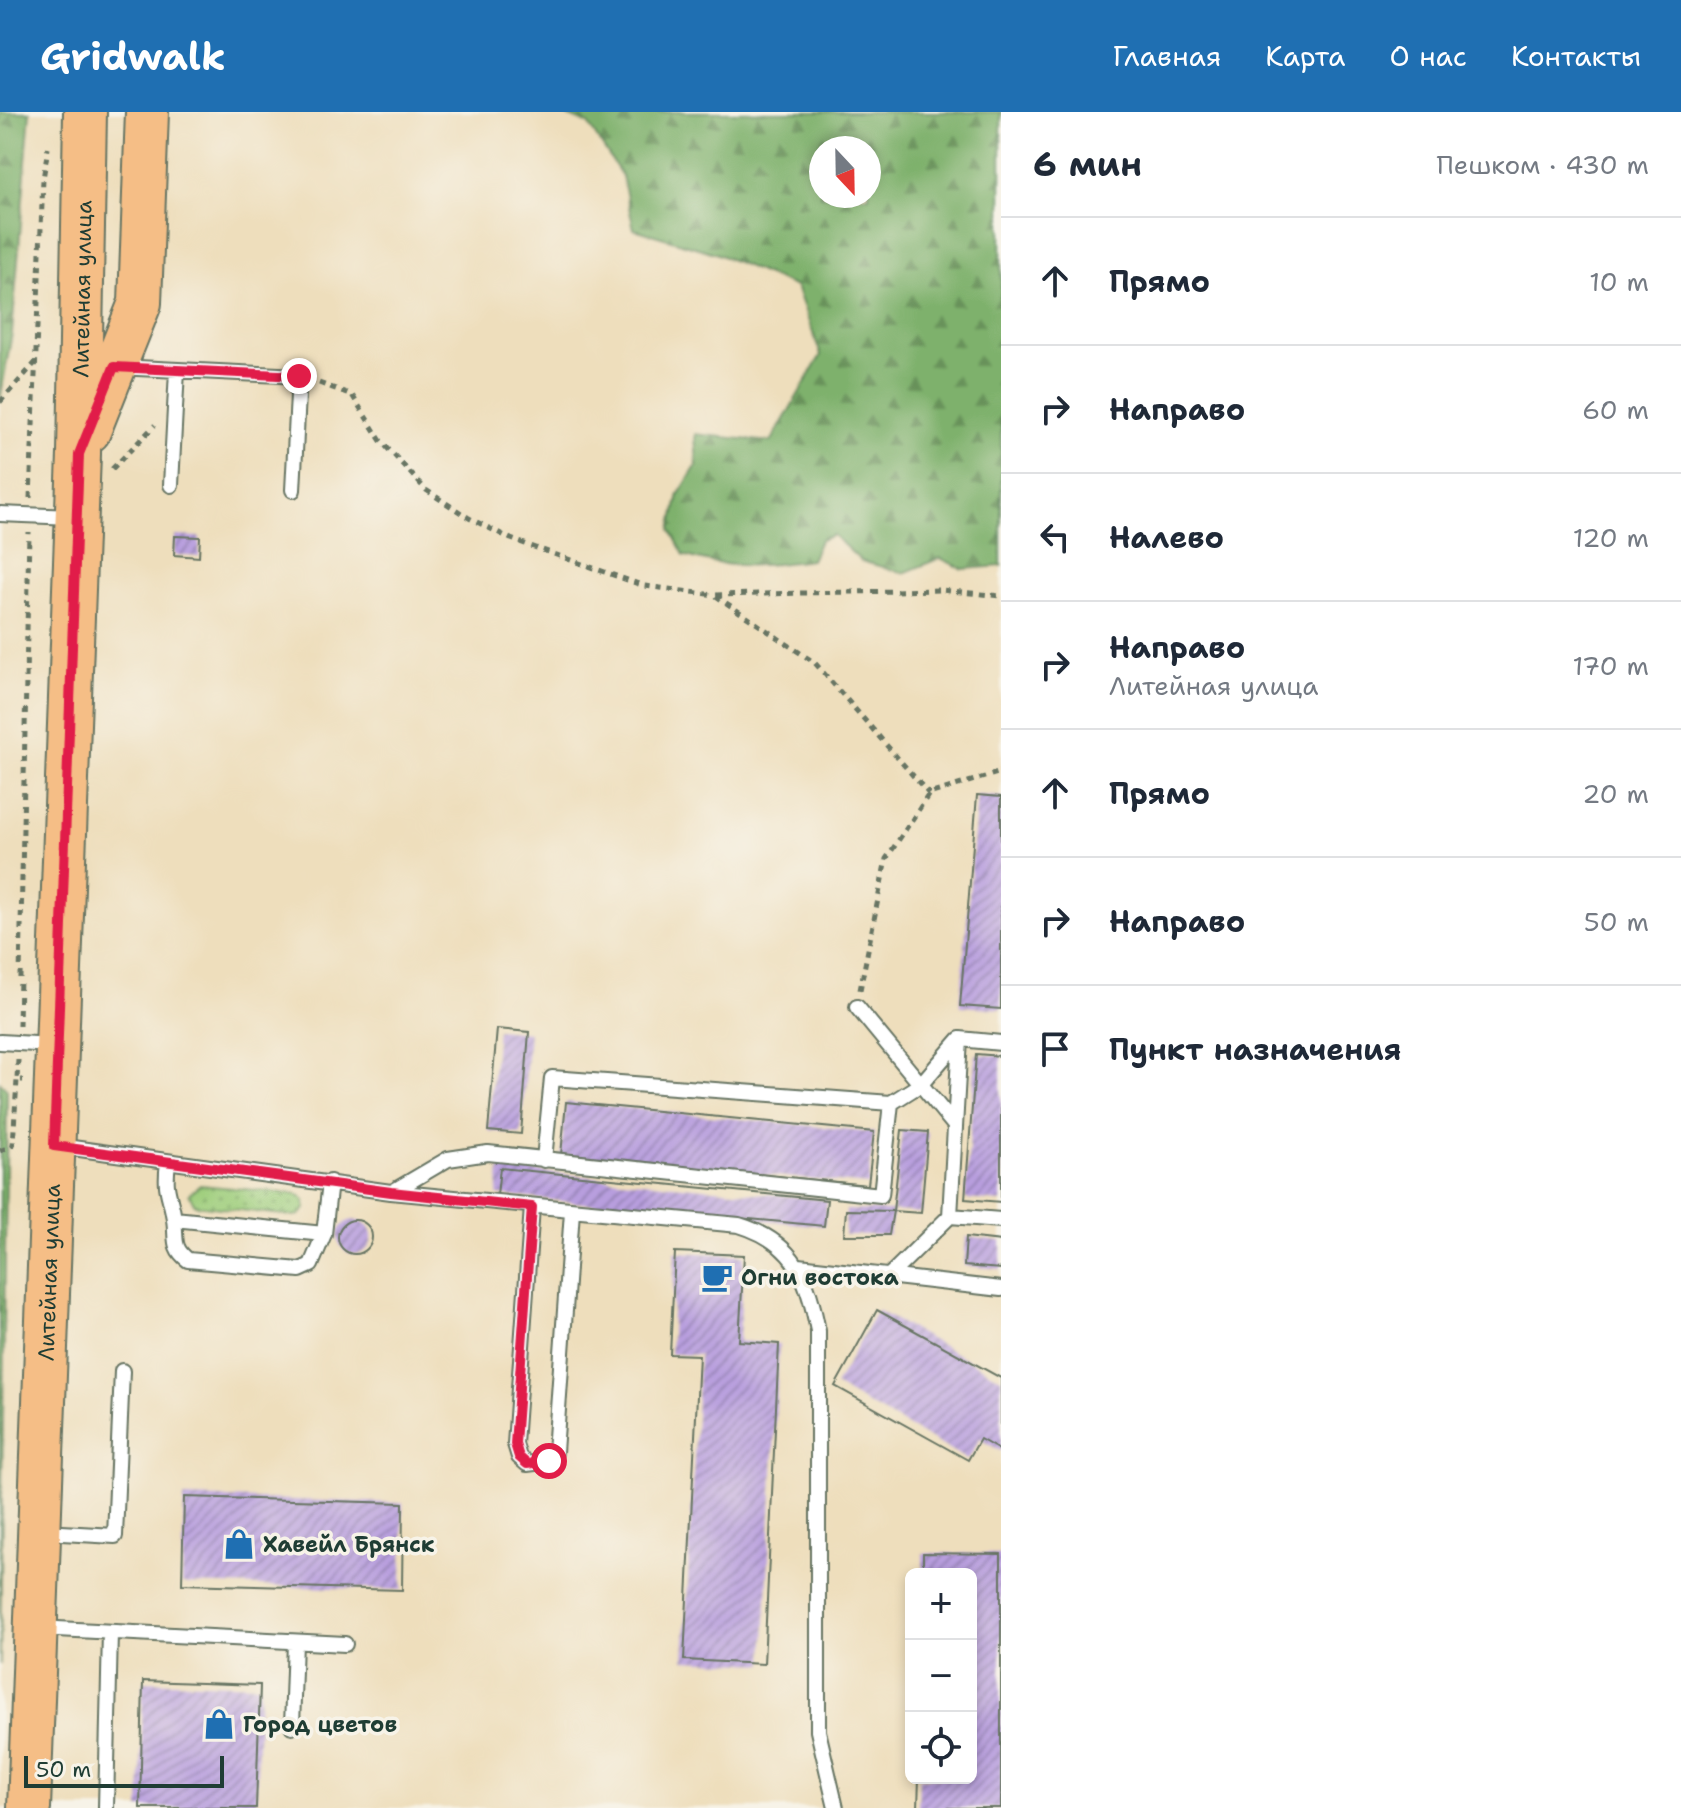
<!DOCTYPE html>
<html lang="ru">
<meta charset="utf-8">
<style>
:root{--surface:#fff;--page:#f2f2f3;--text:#1f2937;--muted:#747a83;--line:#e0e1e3;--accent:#1f6fb2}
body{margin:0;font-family:"Shantell Sans",sans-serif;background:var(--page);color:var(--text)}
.controls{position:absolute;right:24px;bottom:24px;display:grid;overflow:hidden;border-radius:12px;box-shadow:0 4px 12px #0003}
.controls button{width:72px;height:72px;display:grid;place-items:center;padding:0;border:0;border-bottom:2px solid var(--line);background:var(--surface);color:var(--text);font:40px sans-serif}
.compass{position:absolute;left:809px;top:24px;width:72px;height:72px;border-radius:50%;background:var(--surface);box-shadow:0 4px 12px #0003;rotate:158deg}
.scale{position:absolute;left:24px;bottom:20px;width:200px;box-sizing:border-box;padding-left:8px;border:4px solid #1f3d34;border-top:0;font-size:22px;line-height:28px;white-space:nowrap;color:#1f3d34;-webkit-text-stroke:6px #f7f3e8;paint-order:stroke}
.stop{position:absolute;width:24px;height:24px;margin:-18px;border:6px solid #e11d48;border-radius:50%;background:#fff}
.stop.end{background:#e11d48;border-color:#fff;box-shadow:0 2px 8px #0008}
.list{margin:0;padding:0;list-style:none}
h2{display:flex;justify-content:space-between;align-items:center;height:104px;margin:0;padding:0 32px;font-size:34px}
h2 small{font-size:26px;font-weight:400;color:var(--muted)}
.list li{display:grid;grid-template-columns:52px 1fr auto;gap:24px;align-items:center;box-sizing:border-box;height:128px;padding:0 32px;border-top:2px solid var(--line)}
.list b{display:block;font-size:30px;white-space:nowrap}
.list p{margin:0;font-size:26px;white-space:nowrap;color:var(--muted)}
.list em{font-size:26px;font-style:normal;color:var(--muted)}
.icon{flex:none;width:44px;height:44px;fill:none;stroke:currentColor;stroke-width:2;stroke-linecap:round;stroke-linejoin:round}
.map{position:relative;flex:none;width:1001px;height:1696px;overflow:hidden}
header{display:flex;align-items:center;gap:48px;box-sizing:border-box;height:112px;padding:0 40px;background:var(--accent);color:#fff}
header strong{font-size:38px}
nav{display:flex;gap:44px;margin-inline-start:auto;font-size:28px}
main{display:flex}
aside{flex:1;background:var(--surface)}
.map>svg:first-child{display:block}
.grass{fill:url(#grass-dots);stroke:#5e8658;stroke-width:2}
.forest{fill:url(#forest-firs);stroke:#4e7750;stroke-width:2;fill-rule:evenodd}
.building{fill:url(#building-hatch)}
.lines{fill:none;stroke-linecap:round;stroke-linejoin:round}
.lane-casing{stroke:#677564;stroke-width:18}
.primary-casing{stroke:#677564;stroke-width:46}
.path{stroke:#677564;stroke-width:5;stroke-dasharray:6 6;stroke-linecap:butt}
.lane{stroke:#fff;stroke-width:14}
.primary{stroke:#f5be86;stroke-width:42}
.route{stroke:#e11d48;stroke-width:10}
.labels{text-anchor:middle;stroke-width:7;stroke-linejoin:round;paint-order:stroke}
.street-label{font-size:22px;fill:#1f3d34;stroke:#f7f3e8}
.poi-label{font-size:22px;font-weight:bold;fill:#1f3d34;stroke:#f7f3e8;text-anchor:start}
</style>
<header>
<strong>Gridwalk</strong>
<nav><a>Главная</a><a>Карта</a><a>О нас</a><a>Контакты</a></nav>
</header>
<main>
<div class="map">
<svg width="1001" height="1696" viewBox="0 0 1001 1696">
<defs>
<pattern id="grass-dots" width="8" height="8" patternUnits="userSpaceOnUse" patternTransform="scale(2)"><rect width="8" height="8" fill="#9ece7c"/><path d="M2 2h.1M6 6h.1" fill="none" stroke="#80a866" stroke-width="1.8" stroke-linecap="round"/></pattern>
<pattern id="forest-firs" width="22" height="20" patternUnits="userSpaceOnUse" patternTransform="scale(2)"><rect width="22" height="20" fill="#7eb16c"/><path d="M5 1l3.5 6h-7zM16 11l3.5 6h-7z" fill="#67915a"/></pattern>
<pattern id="building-hatch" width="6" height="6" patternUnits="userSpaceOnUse" patternTransform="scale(2)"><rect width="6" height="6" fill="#b89ede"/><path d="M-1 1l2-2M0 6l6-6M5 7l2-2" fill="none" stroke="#9582b5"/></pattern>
</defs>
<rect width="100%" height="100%" fill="#f7f3e8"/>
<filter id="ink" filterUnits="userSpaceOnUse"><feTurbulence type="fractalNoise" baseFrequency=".0125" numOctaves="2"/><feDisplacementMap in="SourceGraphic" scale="16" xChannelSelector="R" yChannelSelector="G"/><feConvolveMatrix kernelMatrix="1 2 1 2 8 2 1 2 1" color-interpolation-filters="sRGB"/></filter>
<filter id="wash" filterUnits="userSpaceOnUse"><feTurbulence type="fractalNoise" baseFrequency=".006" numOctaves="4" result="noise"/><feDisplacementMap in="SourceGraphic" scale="32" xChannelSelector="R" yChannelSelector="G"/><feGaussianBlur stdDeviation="1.8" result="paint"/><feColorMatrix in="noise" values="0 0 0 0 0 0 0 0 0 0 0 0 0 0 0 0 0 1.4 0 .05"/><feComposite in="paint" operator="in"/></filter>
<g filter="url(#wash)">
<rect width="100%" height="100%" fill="#eedebc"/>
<path class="grass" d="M 200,1073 L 297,1082 L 304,1087 L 306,1096 L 300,1103 L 293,1104 L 195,1093 L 189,1082 Z"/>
<path class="forest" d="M 0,0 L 30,0 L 12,221 L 0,288 Z
M 557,0 L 1001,0 L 1001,454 L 963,457 L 940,446 L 904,461 L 861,449 L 833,423 L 820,428 L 811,448 C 767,454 726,458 684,443 L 671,418 L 679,382 L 697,353 L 695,322 L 771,330 L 821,243 L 796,175 L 715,141 L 634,117 L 622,64 L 588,12 ZM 869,36 L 869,84 L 821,84 L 821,36 Z
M 0,970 L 7,977 L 0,1553 Z"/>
<g id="blocks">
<path class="building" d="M 175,424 L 200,425 L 199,445 L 174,443 Z
M 977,683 L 1001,685 L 1001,897 L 960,894 Z
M 497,917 L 529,920 L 521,1022 L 488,1019 Z
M 976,942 L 1001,944 L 1001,1090 L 965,1087 Z
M 566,990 L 874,1020 L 868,1073 L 561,1043 Z
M 902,1018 L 928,1020 L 921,1101 L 893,1099 Z
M 500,1056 L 827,1088 L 824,1114 L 497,1083 Z
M 846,1098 L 893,1099 L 889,1123 L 844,1123 Z
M338 1125a17 17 0 1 1 34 0a17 17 0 1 1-34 0Z
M 966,1125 L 1001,1129 L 1001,1157 L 964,1154 Z
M 675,1140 L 744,1143 L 739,1229 L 779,1232 L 764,1552 L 684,1548 L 699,1243 L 670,1242 Z
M 877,1198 L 1001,1266 L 1001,1339 L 980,1327 L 968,1348 L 835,1274 Z
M 184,1385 L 403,1391 L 402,1478 L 182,1472 Z
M 923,1441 L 1001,1442 L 1001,1696 L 918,1696 L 919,1666 L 971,1666 L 971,1462 L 923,1462 Z
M 143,1569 L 260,1573 L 256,1696 L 140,1696 Z"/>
</g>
</g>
<g filter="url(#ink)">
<use href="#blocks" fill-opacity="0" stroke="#677564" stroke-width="2"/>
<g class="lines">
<defs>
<path id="lane" d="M 117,255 L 299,264 L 293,378
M 171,373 L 177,258
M 0,402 L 72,405
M 857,895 L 955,1014
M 0,930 L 53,933
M 58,1034 L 391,1080 L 739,1113 C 795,1130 808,1166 818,1219 L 818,1619 L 836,1696
M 544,1048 L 552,966 L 891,991
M 168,1050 C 164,1081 170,1080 174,1107 C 177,1126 171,1135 188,1148 L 300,1158 L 311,1153 L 324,1122 L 330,1070
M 392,1080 L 448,1047 L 488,1041 L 881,1083 L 891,991 L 921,972 L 960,927
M 532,1095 L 515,1332 L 519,1345 L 527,1352 L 549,1349 L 555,1340 L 572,1099
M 950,1104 L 960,927 L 1001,931
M 174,1107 L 324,1122
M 799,1154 L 1001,1177
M 889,1164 L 950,1104 L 1001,1108
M 44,1420 L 115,1424 L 122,1259
M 38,1516 L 345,1532
M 292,1614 L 295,1530
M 106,1696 L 110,1520"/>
<g id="primary">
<path d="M 89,319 L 140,191 L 147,0"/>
<path id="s1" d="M 29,1696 L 79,342 L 85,0"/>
</g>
</defs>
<use href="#lane" class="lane-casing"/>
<use href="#primary" class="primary-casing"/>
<path class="path" d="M 319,271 L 352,283 L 381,329 L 426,378 L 469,406 L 511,427 L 644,474 L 715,483 L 941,478 L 1001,484
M 0,290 L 36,250
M 112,357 L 155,313
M 30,386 L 43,67 L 48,36
M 716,484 L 815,551 L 929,682
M 860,878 L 886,747 L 929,682 L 1001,660
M 19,914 L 29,420
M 18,948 L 17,968 L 23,968
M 0,1039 L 13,1033 L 17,968"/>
<use href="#lane" class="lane"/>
<use href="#primary" class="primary"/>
</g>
</g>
<g class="lines" filter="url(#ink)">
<path class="route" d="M 299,264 L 114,255 L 79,342 L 54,1034 L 391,1080 L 532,1095 L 515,1332 L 519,1345 L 527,1352 L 549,1349"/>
</g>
<defs>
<symbol id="cafe-bare" viewBox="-9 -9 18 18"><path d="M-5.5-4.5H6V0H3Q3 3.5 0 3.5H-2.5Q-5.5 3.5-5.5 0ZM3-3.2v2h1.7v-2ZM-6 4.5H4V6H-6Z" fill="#1f6fb2" stroke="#f7f3e8" stroke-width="2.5" paint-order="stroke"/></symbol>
<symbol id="shop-bare" viewBox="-9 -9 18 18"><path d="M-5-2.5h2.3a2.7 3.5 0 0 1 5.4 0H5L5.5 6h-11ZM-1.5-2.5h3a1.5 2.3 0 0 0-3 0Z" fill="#1f6fb2" stroke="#f7f3e8" stroke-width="2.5" paint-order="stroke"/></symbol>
</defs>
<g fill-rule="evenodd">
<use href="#cafe-bare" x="695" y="1143" width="44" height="44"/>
<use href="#shop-bare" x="217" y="1410" width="44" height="44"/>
<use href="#shop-bare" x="197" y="1590" width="44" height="44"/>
</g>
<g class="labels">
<g class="street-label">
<text dy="8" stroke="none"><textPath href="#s1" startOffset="1520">Литейная улица</textPath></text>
<text dy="8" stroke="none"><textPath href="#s1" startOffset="536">Литейная улица</textPath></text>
</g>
<g class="poi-label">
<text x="741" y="1173">Огни востока</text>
<text x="263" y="1440">Хавейл Брянск</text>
<text x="243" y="1620">Город цветов</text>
</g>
</g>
</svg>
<div class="controls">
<button>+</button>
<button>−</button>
<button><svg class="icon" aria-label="locate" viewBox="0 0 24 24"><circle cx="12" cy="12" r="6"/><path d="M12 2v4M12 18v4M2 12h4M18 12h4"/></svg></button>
</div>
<svg class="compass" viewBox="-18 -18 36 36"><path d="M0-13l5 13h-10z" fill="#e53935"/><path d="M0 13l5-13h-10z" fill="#747a83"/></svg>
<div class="scale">50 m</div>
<div class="stop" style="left:549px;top:1349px"></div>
<div class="stop end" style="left:299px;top:264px"></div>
</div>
<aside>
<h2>6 мин<small>Пешком · 430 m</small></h2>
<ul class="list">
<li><svg class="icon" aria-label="ahead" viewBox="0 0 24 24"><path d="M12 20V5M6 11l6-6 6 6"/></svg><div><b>Прямо</b></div><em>10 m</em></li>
<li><svg class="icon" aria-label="right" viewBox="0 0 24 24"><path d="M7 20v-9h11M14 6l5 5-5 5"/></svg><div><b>Направо</b></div><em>60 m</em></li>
<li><svg class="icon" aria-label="left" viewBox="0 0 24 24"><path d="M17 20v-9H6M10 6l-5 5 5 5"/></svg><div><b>Налево</b></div><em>120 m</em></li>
<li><svg class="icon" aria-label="right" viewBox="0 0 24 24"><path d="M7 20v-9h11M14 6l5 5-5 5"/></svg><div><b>Направо</b><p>Литейная улица</p></div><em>170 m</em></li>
<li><svg class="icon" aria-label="ahead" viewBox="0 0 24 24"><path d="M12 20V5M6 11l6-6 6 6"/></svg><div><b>Прямо</b></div><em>20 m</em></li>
<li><svg class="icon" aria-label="right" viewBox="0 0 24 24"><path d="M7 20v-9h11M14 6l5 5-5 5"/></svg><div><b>Направо</b></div><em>50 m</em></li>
<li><svg class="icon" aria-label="arrive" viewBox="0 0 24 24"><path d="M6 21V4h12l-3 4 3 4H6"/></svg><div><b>Пункт назначения</b></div></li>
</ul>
</aside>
</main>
